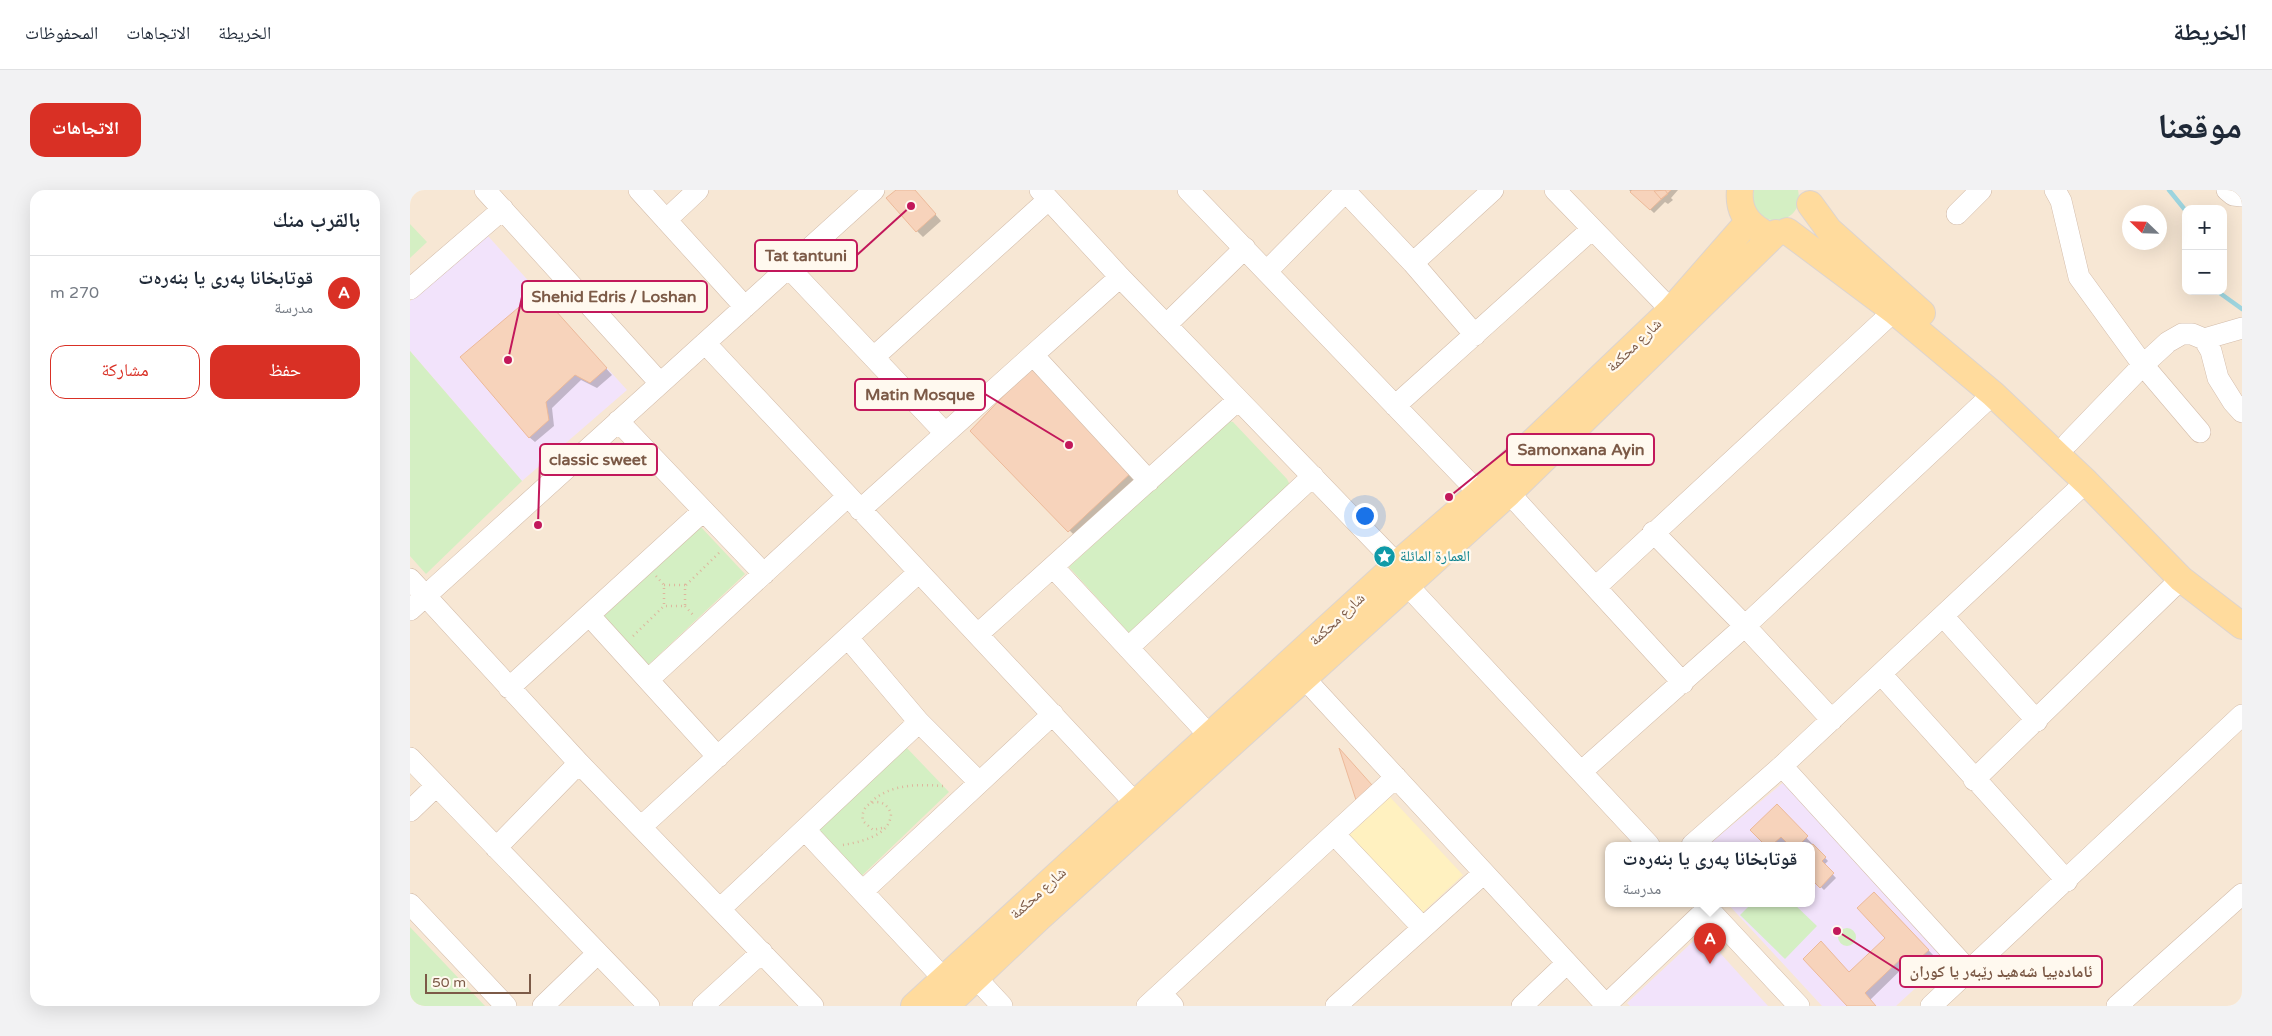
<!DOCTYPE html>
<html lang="ar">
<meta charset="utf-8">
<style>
:root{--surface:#fff;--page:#f2f2f3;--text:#1f2937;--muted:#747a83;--line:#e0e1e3;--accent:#d93025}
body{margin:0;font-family:"Varela Round","Noto Naskh Arabic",sans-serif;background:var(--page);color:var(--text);direction:rtl}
.controls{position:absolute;right:15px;top:15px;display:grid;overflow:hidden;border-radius:10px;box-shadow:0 5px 20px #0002}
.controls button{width:45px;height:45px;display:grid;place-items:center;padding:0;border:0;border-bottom:1px solid var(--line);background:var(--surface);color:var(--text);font:25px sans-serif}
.compass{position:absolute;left:1712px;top:15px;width:45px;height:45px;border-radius:50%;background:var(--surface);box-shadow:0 5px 20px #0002;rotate:293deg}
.scale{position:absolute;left:15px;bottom:12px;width:106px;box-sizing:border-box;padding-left:5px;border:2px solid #7c5a47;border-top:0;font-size:14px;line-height:18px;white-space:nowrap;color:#7c5a47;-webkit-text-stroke:4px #fff9ef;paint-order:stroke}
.you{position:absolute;left:954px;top:325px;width:18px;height:18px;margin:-12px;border:4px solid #fff;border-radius:50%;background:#1a73e8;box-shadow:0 0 0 8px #1a73e833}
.badge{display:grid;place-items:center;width:32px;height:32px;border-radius:50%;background:var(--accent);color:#fff;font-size:16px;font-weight:700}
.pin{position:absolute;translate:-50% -41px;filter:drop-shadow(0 1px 2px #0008)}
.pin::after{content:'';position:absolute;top:26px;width:18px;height:15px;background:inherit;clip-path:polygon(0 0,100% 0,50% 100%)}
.popup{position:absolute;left:1195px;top:652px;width:210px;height:65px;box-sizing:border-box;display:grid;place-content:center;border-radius:10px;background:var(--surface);filter:drop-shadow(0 1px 4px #0005);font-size:16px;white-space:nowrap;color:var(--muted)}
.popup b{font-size:19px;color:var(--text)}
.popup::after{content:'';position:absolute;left:50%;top:100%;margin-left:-10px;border:10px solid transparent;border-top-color:var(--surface)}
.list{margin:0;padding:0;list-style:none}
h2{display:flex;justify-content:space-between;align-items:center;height:65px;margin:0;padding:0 20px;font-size:21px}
h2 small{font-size:16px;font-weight:400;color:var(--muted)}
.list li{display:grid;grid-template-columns:32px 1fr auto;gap:15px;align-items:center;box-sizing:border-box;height:75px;padding:0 20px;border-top:1px solid var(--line)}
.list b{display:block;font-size:19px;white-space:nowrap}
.list p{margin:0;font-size:16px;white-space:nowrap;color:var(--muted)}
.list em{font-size:16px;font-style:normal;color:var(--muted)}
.actions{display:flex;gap:10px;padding:15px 20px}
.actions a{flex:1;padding:11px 0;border:1px solid var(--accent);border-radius:15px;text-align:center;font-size:18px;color:var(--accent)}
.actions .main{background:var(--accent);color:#fff}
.map{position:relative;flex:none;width:1832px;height:816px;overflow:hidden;direction:ltr;border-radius:15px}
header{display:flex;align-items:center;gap:30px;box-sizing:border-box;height:70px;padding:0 25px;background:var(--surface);border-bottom:1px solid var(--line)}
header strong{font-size:24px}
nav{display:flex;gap:28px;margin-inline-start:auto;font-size:18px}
.intro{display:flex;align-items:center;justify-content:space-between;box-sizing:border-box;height:120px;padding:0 30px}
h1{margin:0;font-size:35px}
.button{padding:12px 22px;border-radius:15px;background:var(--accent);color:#fff;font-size:18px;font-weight:700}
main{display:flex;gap:30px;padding:0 30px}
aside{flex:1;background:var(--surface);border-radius:15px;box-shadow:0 5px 20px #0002}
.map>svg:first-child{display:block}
.residential{fill:#f7e7d4;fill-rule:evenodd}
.education{fill:#f2e3fb}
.green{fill:#d4efc3}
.sand{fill:#fff1c0}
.shadow{fill:#0003}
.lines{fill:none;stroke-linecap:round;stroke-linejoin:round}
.stream{stroke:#9dd4de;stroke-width:4.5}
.building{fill:#f7d3bb;stroke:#ecb999}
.minor-casing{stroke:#d3bcaa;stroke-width:22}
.major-casing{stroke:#ddd4cf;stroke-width:28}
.path{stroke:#ddb69d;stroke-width:2.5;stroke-dasharray:1 4;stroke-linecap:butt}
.minor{stroke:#fff;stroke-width:21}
.major{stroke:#ffdb9d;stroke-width:26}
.labels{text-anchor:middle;stroke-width:4.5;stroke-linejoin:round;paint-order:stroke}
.street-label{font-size:15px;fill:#7c5a47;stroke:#fff9ef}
.culture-label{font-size:15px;fill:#0d838f;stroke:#fff9ef;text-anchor:start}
.leader{fill:none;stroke:#c2185b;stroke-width:2}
.callout-dot{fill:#c2185b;stroke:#fff9ef;stroke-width:2}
.callout{fill:#fff9ef;stroke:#c2185b;stroke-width:2}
.callout-label{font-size:16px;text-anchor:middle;font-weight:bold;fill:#7c5a47}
</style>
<header>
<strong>الخريطة</strong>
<nav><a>الخريطة</a><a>الاتجاهات</a><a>المحفوظات</a></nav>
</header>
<div class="intro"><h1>موقعنا</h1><a class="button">الاتجاهات</a></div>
<main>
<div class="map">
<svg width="1832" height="816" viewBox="0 0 1832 816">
<rect width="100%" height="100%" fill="#fff5e7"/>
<path class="residential" d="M 0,0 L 1832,0 L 1832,816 L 0,816 ZM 1776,19 L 1813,19 L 1813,101 L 1776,101 ZM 1720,22 L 1750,22 L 1750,52 L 1720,52 ZM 1199,655 L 1401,655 L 1401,713 L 1199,713 Z"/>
<path class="education" d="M 78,46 L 217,200 L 112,291 L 0,161 L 0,111 Z
M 1375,591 L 1537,769 L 1486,816 L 1412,816 L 1317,713 L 1401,713 L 1401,655 L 1298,655 Z
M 1292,743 L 1358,816 L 1220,816 L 1217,813 Z"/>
<path class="green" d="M 1344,0 L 1388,0 C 1397,40 1335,41 1344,0 Z
M 0,34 L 17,52 L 0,68 Z
M 0,161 L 112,291 L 16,384 L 0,366 Z
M 819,231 L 823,232 L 877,289 L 880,295 L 719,443 L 659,377 Z
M 290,336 L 335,384 L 237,476 L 192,428 Z
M 495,556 L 539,602 L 439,698 L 395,651 Z
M 1342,713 L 1383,713 L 1407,736 L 1375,769 L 1330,725 Z
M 0,737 L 75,816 L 0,816 Z
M1428 747a9 9 0 1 1 18 0a9 9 0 1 1-18 0Z"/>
<path class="sand" d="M 980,607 L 1053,685 L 1010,725 L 937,647 Z"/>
<path class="shadow" d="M 488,0 L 504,0 L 531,31 L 513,47 L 507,41 Z
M 1219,0 L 1268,0 L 1261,8 L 1263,10 L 1258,14 L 1255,12 L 1244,23 Z
M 133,108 L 202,185 L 187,198 L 171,190 L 142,218 L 144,236 L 125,252 L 119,247 Z
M 620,179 L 730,290 L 667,348 L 562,241 Z
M 1367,616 L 1418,671 L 1414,675 L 1426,688 L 1414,700 L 1401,687 L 1401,655 L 1381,655 L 1377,651 L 1373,655 L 1357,655 L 1342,640 Z
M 1464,703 L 1524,766 L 1514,776 L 1517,779 L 1512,784 L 1500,771 L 1460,810 L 1466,816 L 1439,816 L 1439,783 L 1476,748 Z"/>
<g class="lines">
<path class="stream" d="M 1759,0 L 1776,21
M 1807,101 L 1832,119"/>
</g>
<path class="building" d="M 486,0 L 505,0 L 526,24 L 506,42 L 476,8 Z
M 1222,0 L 1261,0 L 1240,20 L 1220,2 Z
M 1255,0 L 1258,4 L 1251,9 L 1244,1 Z
M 128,101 L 197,178 L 180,193 L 165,185 L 136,212 L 139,230 L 119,248 L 50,167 Z
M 620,178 L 723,281 L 658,342 L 560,241 Z
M 929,558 L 962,595 L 946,610 Z
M 1367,614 L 1398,646 L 1389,655 L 1379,655 L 1371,647 L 1362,655 L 1355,655 L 1340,640 Z
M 1403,654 L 1416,667 L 1412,671 L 1424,683 L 1410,698 L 1401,689 L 1401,655 Z
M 1464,702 L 1519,760 L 1509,769 L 1513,773 L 1506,779 L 1494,766 L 1455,803 L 1466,816 L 1437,816 L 1393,769 L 1411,751 L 1439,782 L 1475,748 L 1447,718 Z"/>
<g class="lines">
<defs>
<path id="minor" d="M 75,0 L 250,193
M 229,0 L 335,117
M 630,0 L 710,87 L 987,374
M 778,0 L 1069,303
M 1145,0 L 1261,120
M 1645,0 L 1651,11 L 1669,87 L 1733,175 L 1790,242
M 1817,0 L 1823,5 L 1832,6
M 935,1 L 1003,73 L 1065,145
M 1547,24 L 1571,0
M 256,30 L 288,0
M 1003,73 L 1083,0
M 379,78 L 535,243
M 857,81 L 937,0
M 0,99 L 93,19
M 756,135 L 835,58
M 1794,149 L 1832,138
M 295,153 L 726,614
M 623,165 L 739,291
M 464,167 L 638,10
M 985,216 L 1182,39
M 208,231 L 354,384
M 1658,253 L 1733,175 L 1758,152 L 1772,144 L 1782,144 L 1794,149 L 1801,161 L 1808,188 L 1823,212 L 1832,222
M 1099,303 L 1273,493
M 450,320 L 710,87
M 1243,342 L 1335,436 L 1422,530
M 643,377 L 800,546
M 0,389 L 169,573 L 403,816
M 997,395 L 1239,655
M 1186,397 L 1484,121
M 0,420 L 464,0
M 179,425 L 308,567
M 1533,426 L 1627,531
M 568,444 L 828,210
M 438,448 L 509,532 L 569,592
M 718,458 L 903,286
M 1471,484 L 1657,691
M 895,489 L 1197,816
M 238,490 L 437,307
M 99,498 L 293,321
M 0,568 L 239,816
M 1372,576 L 1559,781
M 1171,582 L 1335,436 L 1583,204
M 1564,590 L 1771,389
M 0,621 L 26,596
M 231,637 L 509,382
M 395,640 L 534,789
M 924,644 L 1013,738
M 1282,655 L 1372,576 L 1676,292
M 86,658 L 169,573
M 453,701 L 643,524
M 1293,713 L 1389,816
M 0,714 L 96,816
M 310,719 L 509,532
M 566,788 L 592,816
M 751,803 L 763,816
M 1196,815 L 1298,718
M 133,816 L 188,763
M 293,816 L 352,762
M 737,816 L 986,587
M 926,816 L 1074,683
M 1112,816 L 1157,773
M 1521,816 L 1832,525
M 1707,816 L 1832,704"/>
<path id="major" d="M 1330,0 C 1328,18 1335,32 1351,41
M 1400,14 L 1419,40 L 1512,123
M 1377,41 L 1484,121 L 1583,204 L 1676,292 L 1771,389 L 1832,436
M 504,816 L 987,374 L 1069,303 L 1261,120 L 1338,32
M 536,816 L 630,727 L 1099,303 L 1366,43"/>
</defs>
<use href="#minor" class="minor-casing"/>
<use href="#major" class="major-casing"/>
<path class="path" d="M 246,386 L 254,395 L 254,416 L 275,416 L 275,395 L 254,395
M 276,395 L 310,362
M 275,416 L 284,426
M 223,446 L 254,416
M 461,612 C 480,594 508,594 533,596
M 433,655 C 450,652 480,646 481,624 C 475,604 449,611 453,631 L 463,640 L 476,637"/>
<use href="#minor" class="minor"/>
<use href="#major" class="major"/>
</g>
<defs>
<symbol id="sight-disc" viewBox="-11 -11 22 22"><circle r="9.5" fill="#0f9aa8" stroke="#fff9ef"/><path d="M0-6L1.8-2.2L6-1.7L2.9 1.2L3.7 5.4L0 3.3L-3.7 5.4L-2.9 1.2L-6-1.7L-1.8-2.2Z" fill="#fff"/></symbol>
</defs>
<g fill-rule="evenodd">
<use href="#sight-disc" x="962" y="354" width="25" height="25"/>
</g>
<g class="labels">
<g class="street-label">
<text transform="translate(1224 155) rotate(-44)" y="5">شارع محكمة</text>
<text transform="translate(927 429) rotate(-43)" y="5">شارع محكمة</text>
<text transform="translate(628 703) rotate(-42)" y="5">شارع محكمة</text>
</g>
<g class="culture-label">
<text x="990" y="371">العمارة المائلة</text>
</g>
</g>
<path class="leader" d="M501 16L447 65M98 170L112 107M659 255L575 204M1039 307L1097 260M128 335L130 270M1427 741L1490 781"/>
<g class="callout-dot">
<circle cx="501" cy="16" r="5"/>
<circle cx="98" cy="170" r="5"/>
<circle cx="659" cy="255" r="5"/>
<circle cx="1039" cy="307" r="5"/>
<circle cx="128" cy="335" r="5"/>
<circle cx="1427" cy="741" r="5"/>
</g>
<g class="callout">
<rect x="345" y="50" width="102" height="31" rx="5"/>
<rect x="112" y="91" width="185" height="31" rx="5"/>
<rect x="445" y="189" width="130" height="31" rx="5"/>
<rect x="1097" y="244" width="147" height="31" rx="5"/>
<rect x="130" y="254" width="117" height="31" rx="5"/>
<rect x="1490" y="766" width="202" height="31" rx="5"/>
</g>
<g class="callout-label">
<text x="396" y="71">Tat tantuni</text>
<text x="204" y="112">Shehid Edris / Loshan</text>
<text x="510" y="210">Matin Mosque</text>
<text x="1171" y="265">Samonxana Ayin</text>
<text x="188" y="275">classic sweet</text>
<text x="1591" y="787">ئامادەییا شەهید رێبەر یا کوران</text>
</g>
</svg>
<div class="controls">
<button>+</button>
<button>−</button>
</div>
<svg class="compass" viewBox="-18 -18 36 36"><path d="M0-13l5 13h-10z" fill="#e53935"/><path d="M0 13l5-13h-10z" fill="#747a83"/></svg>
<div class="scale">50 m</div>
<div class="you"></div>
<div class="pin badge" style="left:1300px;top:774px">A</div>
<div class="popup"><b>قوتابخانا پەری یا بنەرەت</b>مدرسة</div>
</div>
<aside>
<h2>بالقرب منك<small></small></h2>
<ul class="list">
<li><span class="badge">A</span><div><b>قوتابخانا پەری یا بنەرەت</b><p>مدرسة</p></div><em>270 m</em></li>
</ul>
<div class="actions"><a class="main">حفظ</a><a>مشاركة</a></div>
</aside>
</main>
